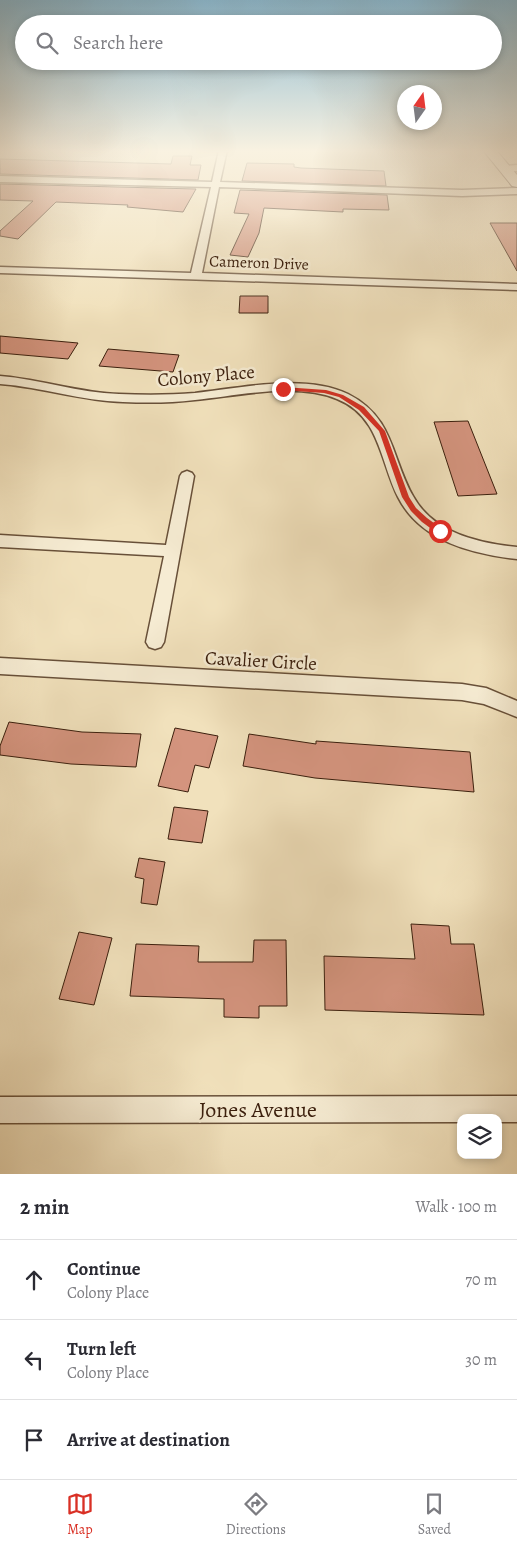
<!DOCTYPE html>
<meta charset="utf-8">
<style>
:root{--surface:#fff;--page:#f2f2f3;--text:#2b2b33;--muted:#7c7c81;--line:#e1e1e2;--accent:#d93025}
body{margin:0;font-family:Alegreya,serif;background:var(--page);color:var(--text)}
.controls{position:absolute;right:15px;bottom:15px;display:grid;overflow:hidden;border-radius:10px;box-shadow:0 2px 8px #0003}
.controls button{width:45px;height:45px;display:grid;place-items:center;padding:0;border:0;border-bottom:1px solid var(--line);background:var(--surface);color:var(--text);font:25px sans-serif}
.compass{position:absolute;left:397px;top:85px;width:45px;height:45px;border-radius:50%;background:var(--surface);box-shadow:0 2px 8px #0003;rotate:14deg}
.stop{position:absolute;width:15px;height:15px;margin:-11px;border:4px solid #d93025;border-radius:50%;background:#fff}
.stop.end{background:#d93025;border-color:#fff;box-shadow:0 1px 5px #0008}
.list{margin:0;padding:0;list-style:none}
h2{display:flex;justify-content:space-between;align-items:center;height:65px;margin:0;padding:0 20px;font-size:21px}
h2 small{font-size:16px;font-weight:400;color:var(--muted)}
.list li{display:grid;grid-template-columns:32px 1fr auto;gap:15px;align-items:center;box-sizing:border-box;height:80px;padding:0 20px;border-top:1px solid var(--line)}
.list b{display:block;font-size:19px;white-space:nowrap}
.list p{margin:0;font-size:16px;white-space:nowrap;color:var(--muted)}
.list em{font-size:16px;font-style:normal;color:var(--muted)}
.icon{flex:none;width:28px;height:28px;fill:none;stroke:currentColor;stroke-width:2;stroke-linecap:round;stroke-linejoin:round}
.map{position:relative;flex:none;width:517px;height:1174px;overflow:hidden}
.search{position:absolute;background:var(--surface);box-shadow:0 2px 8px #0003;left:15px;right:15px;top:15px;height:55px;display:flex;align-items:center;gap:12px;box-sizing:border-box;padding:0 18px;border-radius:28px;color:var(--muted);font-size:19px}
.sheet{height:305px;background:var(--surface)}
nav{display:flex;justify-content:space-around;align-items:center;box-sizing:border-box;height:70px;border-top:1px solid var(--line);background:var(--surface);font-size:14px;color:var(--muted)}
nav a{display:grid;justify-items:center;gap:2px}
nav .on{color:var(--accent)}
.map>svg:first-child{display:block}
.building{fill:#d4947e;stroke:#3b1f0d}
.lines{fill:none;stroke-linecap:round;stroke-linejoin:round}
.street-casing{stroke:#685039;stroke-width:3}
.secondary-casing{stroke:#3b1f0d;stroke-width:2}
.street{fill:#f6ecd3;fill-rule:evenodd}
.secondary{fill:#f6ecd3;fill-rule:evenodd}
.route{fill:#d93025}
.labels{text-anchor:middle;stroke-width:5;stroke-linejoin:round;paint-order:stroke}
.far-street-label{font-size:16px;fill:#3b1f0d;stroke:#f6ecd3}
.street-label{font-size:19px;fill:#3b1f0d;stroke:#f6ecd3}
.near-street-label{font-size:22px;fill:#3b1f0d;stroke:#f6ecd3}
</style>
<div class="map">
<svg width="517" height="1174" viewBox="0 0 517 1174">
<rect width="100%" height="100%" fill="#f1e1bc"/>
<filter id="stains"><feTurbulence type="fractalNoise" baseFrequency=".004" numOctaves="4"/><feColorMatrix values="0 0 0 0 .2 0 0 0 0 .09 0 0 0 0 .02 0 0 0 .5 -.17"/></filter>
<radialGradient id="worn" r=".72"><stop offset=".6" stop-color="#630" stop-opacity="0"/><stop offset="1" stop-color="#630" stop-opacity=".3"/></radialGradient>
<path class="building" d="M 173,156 L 192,156 L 190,165 L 201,165 L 198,180 L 0,174 L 0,159 L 171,164 Z
M 247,163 L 294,164 L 294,167 L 301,168 L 384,171 L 386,186 L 242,181 Z
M 0,184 L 196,189 L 183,212 L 127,207 L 128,205 L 56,202 L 18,239 L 0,236 L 0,231 L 33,201 L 0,200 Z
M 240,190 L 387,195 L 389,210 L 343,209 L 343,212 L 264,208 L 259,233 L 248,257 L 230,255 L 249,214 L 234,213 Z
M 490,223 L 517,223 L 517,271 Z
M 240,296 L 268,296 L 268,313 L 239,313 Z
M 0,336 L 78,343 L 68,359 L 0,353 Z
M 108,349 L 179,355 L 173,372 L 99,366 Z
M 468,421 L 497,494 L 458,496 L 434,422 Z
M 9,722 L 82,732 L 141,734 L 136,767 L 71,764 L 0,755 L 0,746 Z
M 175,728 L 218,736 L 209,768 L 195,765 L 188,792 L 158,786 Z
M 249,734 L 316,744 L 316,741 L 470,752 L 474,792 L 315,778 L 243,766 Z
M 174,807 L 208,811 L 202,843 L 168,839 Z
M 139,858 L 165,862 L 157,905 L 141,903 L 144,879 L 135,877 Z
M 411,924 L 449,926 L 451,944 L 474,944 L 484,1015 L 325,1010 L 324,956 L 415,959 Z
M 79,932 L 112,938 L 94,1005 L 59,999 Z
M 254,940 L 286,940 L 287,1006 L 259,1006 L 259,1018 L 224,1017 L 224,999 L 130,996 L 136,944 L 199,946 L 198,962 L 253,962 Z"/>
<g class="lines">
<defs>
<path id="street" d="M 219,150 L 227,150 L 220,182 L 462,190 L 517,188 L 517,194 L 462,196 L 219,187 L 202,273 L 517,284 L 517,290 L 0,273 L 0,267 L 191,273 L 211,187 L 0,182 L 0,176 L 212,182 Z
M 517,165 L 517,171 L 504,172 L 500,169 L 504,166 Z
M 0,376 C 40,379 79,393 119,394 C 145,395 170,395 195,393 C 240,388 305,373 348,394 C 394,417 391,457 413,496 C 433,533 478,543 517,547 L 517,559 C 472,554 420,541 398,497 C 380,461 380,416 337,399 C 296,382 237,396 195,400 C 171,403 147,403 123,402 C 81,401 42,387 0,384 Z
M 187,471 L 192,473 L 194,476 L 164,642 L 161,647 L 155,649 L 149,647 L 146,642 L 164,556 L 0,547 L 0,535 L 166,545 L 180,476 L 182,473 Z
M 0,658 L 462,684 L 486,688 L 517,701 L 517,717 L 484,704 L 462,700 L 0,674 Z
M 517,1096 L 517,1122 L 498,1122 L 498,1118 L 461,1118 L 461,1122 L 0,1123 L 0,1097 Z"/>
<path id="secondary" d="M 483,150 L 496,150 L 517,175 L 517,187 L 512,186 Z"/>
</defs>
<use href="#street" class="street-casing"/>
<use href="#secondary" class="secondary-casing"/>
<use href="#street" class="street"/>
<use href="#secondary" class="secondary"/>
</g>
<linearGradient id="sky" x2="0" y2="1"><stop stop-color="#89b8d0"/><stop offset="0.48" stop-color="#f9f2e1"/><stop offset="1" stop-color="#f9f2e1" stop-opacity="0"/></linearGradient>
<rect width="517" height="315" fill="url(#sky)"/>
<path class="route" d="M 283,387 L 326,390 L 343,395 L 364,407 L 385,431 L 409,497 L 416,508 L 427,518 L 442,529 L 442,533 L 437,533 L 422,522 L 411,511 L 402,497 L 379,431 L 359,410 L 339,397 L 324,393 L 281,390 L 280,389 Z"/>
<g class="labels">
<g class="far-street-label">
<text transform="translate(259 262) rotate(2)" y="6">Cameron Drive</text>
</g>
<g class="street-label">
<text transform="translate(206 375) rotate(-5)" y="7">Colony Place</text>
<text transform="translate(261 660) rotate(3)" y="7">Cavalier Circle</text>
</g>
<g class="near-street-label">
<text x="258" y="1117">Jones Avenue</text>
</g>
</g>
<rect width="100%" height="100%" filter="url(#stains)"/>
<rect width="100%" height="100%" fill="url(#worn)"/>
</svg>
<div class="controls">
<button><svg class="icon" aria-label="layers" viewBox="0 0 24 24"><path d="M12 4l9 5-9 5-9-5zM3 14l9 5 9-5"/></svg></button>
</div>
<svg class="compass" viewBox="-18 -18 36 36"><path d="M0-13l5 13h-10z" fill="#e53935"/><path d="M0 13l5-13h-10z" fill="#7c7c81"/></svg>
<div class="stop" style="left:440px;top:531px"></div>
<div class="stop end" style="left:283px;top:389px"></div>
<div class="search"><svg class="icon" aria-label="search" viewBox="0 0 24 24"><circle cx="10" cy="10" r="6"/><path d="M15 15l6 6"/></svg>Search here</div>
</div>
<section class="sheet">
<h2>2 min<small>Walk · 100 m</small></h2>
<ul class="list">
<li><svg class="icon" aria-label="ahead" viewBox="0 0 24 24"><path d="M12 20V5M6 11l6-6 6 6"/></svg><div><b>Continue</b><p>Colony Place</p></div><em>70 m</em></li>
<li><svg class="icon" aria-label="left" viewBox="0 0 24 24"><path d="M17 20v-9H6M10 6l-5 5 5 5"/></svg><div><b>Turn left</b><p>Colony Place</p></div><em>30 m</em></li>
<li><svg class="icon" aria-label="arrive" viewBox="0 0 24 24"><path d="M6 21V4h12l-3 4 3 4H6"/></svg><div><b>Arrive at destination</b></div></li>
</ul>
</section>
<nav>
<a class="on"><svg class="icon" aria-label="map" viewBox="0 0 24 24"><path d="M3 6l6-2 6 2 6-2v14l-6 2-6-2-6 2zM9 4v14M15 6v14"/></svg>Map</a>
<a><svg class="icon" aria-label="directions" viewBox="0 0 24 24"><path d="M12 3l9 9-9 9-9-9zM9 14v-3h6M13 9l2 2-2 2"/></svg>Directions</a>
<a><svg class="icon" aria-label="saved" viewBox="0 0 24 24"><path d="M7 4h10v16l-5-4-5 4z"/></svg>Saved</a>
</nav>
